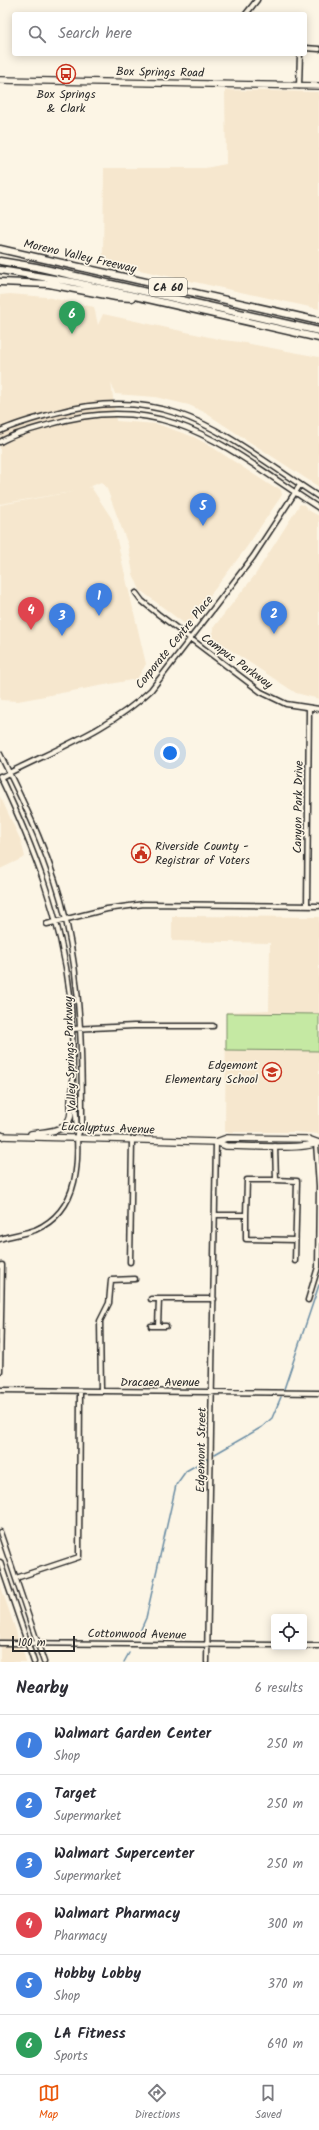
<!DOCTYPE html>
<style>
:root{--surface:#fff;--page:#f2f2f3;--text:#2b2b33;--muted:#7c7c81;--line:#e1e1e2;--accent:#ea580c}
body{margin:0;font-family:Kalam,sans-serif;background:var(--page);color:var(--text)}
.controls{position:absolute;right:12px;bottom:12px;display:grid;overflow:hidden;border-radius:4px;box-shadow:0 2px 10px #0003}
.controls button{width:36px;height:36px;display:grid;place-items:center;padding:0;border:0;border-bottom:1px solid var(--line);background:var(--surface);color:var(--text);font:20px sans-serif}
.scale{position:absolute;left:12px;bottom:10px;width:63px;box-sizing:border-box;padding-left:4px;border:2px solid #2b2b2b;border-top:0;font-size:11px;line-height:14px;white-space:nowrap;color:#2b2b2b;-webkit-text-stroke:3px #fcf5e5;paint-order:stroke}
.you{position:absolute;left:170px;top:753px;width:14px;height:14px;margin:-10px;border:3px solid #fff;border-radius:50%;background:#1a73e8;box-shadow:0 0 0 6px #1a73e833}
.badge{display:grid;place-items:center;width:26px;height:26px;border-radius:50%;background:var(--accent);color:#fff;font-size:13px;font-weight:700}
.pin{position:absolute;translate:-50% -33px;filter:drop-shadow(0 1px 2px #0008)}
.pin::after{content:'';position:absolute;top:21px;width:14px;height:12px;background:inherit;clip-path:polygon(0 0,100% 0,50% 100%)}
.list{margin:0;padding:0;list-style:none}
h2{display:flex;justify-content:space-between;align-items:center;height:52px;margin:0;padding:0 16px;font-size:17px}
h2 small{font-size:13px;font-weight:400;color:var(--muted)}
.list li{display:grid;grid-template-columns:26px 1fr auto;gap:12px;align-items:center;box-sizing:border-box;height:60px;padding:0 16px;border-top:1px solid var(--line)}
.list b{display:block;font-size:15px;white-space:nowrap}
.list p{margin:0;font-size:13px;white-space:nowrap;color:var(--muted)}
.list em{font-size:13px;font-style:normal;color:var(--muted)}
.icon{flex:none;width:22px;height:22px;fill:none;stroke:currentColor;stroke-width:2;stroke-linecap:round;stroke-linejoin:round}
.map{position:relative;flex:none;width:319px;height:1662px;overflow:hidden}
.search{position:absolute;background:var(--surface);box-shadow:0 2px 10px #0003;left:12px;right:12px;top:12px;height:44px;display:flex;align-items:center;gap:10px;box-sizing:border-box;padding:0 14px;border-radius:4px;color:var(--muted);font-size:15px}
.sheet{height:412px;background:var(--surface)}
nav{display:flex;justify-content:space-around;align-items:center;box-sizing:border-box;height:56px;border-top:1px solid var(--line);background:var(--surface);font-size:11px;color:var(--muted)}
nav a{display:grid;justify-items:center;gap:2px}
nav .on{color:var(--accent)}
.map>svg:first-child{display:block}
.built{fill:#f6e7ce}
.green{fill:#c5e9a3;stroke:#788a67}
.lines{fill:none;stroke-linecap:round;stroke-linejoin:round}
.stream{stroke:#6b8da4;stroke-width:1.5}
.minor-casing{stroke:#2b2b2b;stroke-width:7}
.major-casing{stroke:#2b2b2b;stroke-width:8}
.highway-casing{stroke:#2b2b2b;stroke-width:9}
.minor{stroke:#fcf5e5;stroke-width:4}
.major{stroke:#fcf5e5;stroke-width:5.5}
.highway{stroke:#fcf5e5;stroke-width:6}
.labels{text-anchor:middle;stroke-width:3.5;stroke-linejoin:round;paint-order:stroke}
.shield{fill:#fcf5e5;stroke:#6a6863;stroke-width:1}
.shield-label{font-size:11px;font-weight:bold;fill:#2b2b2b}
.street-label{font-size:12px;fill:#2b2b2b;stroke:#fcf5e5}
.poi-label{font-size:12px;fill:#2b2b2b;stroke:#fcf5e5}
</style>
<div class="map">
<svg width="319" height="1662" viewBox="0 0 319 1662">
<rect width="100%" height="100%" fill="#fcf5e5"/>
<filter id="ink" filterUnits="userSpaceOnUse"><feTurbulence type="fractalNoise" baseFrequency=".025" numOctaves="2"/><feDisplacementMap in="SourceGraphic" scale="8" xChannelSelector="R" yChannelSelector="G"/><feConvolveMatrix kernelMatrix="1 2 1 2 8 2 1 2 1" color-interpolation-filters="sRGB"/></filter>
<g filter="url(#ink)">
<path class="built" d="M 225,90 L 319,92 L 319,309 L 103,262 L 104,168 L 205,168 L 226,164 Z
M 10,294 L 46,297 L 94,307 L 98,325 L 103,314 L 223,340 L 240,342 L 319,357 L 319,487 L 204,412 L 189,405 L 155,397 L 115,394 L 111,382 L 116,421 L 157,424 L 194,437 L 212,447 L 273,487 L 277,487 L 281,490 L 282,495 L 246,548 L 196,614 L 192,623 L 188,624 L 185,624 L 140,590 L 133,574 L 128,545 L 107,489 L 101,482 L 87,488 L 91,487 L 112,519 L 146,664 L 137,679 L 18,701 L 0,700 L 0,505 L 77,491 L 0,504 L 0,295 Z
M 300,504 L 304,505 L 308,510 L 319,516 L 319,699 L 296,693 L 212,638 L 213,628 L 255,575 Z
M 0,796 L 21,841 L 25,857 L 0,869 Z
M 172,916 L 319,917 L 319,1134 L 295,1132 L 225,1132 L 226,1012 L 269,1010 L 270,943 L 172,941 Z
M 0,1584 L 16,1631 L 20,1650 L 23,1651 L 26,1662 L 0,1662 Z"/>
<path class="green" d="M 226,1013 L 319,1014 L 319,1051 L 226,1050 Z"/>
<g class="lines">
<path class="stream" d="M 284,1389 L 319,1285
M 215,1454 L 262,1427 L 272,1418 L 281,1397
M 138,1636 L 146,1618 L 176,1485 L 186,1471 L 207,1459
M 124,1662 L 129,1653"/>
<defs>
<path id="minor" d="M 246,14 L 257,0
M 305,48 L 319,49
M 299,86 L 300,54
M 0,431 C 17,423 37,418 55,413 C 172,381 227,438 319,497
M 0,442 C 15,433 34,429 51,424 C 168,389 228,450 319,508
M 136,593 L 142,601 L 158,614 L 261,692 L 286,704 L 319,709
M 0,754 C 26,807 53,862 66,920 C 81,988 82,1055 82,1125 L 78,1135
M 0,776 C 33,846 61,917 70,995 C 73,1027 73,1058 73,1090 L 75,1094 C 76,1141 90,1206 35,1230 C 24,1234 12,1235 0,1239
M 1,777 C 53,750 108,731 151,690 L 253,557 L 300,485
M 307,905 L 309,708
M 47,924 L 107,909 L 144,904 L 319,906
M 72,1029 L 134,1026 L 213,1026
M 276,1180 L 297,1181 L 295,1261
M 215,1215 L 246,1215 L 247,1180 L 276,1180 L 275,1146
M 246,1215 L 246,1239 L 295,1240
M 130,1262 L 132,1141
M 151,1299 L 214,1299
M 308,1300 L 318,1267 L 319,1186 L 316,1143
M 151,1326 L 166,1326
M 158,1326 L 159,1299
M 0,1371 L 2,1265
M 0,1390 L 319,1393
M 101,1391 L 100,1321 L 109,1303 L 111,1280 L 135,1279
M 0,1532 L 44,1662
M 0,1562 L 34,1662
M 16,1578 L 79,1557 L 80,1391
M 0,1643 L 274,1645
M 304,1646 L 319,1646
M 207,1662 L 216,1142"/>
<path id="major" d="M 0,80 L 319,86
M 31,1134 C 47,1131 70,1133 71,1112 C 71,1104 70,1097 73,1090
M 0,1136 L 216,1142 L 227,1138 L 308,1139 L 319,1143
M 216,1142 L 226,1146 C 245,1146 303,1150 316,1143"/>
<path id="highway" d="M 0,249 L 319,321
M 0,261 L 36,267 L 319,331
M 0,270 L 73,282 L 319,338
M 0,282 L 49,284 L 116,297 L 132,298
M 0,1135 L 2,1136"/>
</defs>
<use href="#minor" class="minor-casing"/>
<use href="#major" class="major-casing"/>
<use href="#highway" class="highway-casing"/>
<use href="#minor" class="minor"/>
<use href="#major" class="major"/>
<use href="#highway" class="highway"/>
</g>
</g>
<defs>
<symbol id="bus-ring" viewBox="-11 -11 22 22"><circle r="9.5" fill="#fcf5e5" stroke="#c8321e" stroke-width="1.5"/><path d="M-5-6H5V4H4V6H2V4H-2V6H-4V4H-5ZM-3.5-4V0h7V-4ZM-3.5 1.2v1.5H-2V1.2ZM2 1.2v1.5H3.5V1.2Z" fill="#c8321e"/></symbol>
<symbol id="civic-ring" viewBox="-11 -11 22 22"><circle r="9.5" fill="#fcf5e5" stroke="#c8321e" stroke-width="1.5"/><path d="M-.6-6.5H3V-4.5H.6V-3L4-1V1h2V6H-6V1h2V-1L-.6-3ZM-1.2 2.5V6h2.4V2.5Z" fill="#c8321e"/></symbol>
<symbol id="school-ring" viewBox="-11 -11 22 22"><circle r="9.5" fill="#fcf5e5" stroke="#c8321e" stroke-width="1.5"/><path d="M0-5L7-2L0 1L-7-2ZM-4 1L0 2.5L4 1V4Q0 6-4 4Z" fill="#c8321e"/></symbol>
</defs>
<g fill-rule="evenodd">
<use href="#bus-ring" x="55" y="63" width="22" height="22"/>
<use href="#civic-ring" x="130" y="842" width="22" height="22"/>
<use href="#school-ring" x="261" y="1061" width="22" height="22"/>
</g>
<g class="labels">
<rect class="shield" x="149" y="278" width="38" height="18" rx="3"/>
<g class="shield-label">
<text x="168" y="291">CA 60</text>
</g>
<g class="street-label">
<text transform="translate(160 72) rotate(1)" y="4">Box Springs Road</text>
<text transform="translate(80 256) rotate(13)" y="4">Moreno Valley Freeway</text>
<text transform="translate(174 642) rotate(-51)" y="4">Corporate Centre Place</text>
<text transform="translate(237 661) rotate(36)" y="4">Campus Parkway</text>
<text transform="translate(298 807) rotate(-89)" y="4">Canyon Park Drive</text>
<text transform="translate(70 1054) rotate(-92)" y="4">Valley Springs Parkway</text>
<text transform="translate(108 1128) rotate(2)" y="4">Eucalyptus Avenue</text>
<text x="160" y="1386">Dracaea Avenue</text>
<text transform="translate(201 1450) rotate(-89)" y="4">Edgemont Street</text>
<text transform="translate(137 1634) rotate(1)" y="4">Cottonwood Avenue</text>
</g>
<g class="poi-label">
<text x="66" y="98">Box Springs<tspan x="66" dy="14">&amp; Clark</tspan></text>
<text x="155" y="850" text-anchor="start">Riverside County -<tspan x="155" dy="14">Registrar of Voters</tspan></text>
<text x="258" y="1069" text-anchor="end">Edgemont<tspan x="258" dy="14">Elementary School</tspan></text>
</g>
</g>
</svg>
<div class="controls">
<button><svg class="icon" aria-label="locate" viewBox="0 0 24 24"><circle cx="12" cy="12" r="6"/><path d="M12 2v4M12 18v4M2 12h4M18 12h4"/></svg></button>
</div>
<div class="scale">100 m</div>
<div class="you"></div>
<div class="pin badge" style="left:99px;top:616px;background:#3f7fe0">1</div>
<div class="pin badge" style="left:274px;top:634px;background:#3f7fe0">2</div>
<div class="pin badge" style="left:62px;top:636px;background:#3f7fe0">3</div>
<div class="pin badge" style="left:31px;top:630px;background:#e0444e">4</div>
<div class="pin badge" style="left:203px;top:526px;background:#3f7fe0">5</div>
<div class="pin badge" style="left:72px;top:334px;background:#2e9e5b">6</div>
<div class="search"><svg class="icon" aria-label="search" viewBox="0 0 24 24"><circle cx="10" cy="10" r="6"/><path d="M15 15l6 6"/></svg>Search here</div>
</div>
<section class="sheet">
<h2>Nearby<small>6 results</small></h2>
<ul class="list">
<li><span class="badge" style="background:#3f7fe0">1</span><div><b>Walmart Garden Center</b><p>Shop</p></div><em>250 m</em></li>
<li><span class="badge" style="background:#3f7fe0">2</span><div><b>Target</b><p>Supermarket</p></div><em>250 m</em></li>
<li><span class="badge" style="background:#3f7fe0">3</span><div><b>Walmart Supercenter</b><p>Supermarket</p></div><em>250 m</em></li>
<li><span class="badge" style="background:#e0444e">4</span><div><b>Walmart Pharmacy</b><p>Pharmacy</p></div><em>300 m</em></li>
<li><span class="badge" style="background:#3f7fe0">5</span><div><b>Hobby Lobby</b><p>Shop</p></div><em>370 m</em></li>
<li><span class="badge" style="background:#2e9e5b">6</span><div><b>LA Fitness</b><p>Sports</p></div><em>690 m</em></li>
</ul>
</section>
<nav>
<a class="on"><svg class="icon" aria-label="map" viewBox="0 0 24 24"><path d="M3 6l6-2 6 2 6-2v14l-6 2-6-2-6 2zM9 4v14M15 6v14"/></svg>Map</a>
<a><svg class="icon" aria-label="directions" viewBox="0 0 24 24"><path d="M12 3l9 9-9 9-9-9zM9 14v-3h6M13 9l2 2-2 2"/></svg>Directions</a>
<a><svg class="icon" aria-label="saved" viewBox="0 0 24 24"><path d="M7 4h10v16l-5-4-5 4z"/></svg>Saved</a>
</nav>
